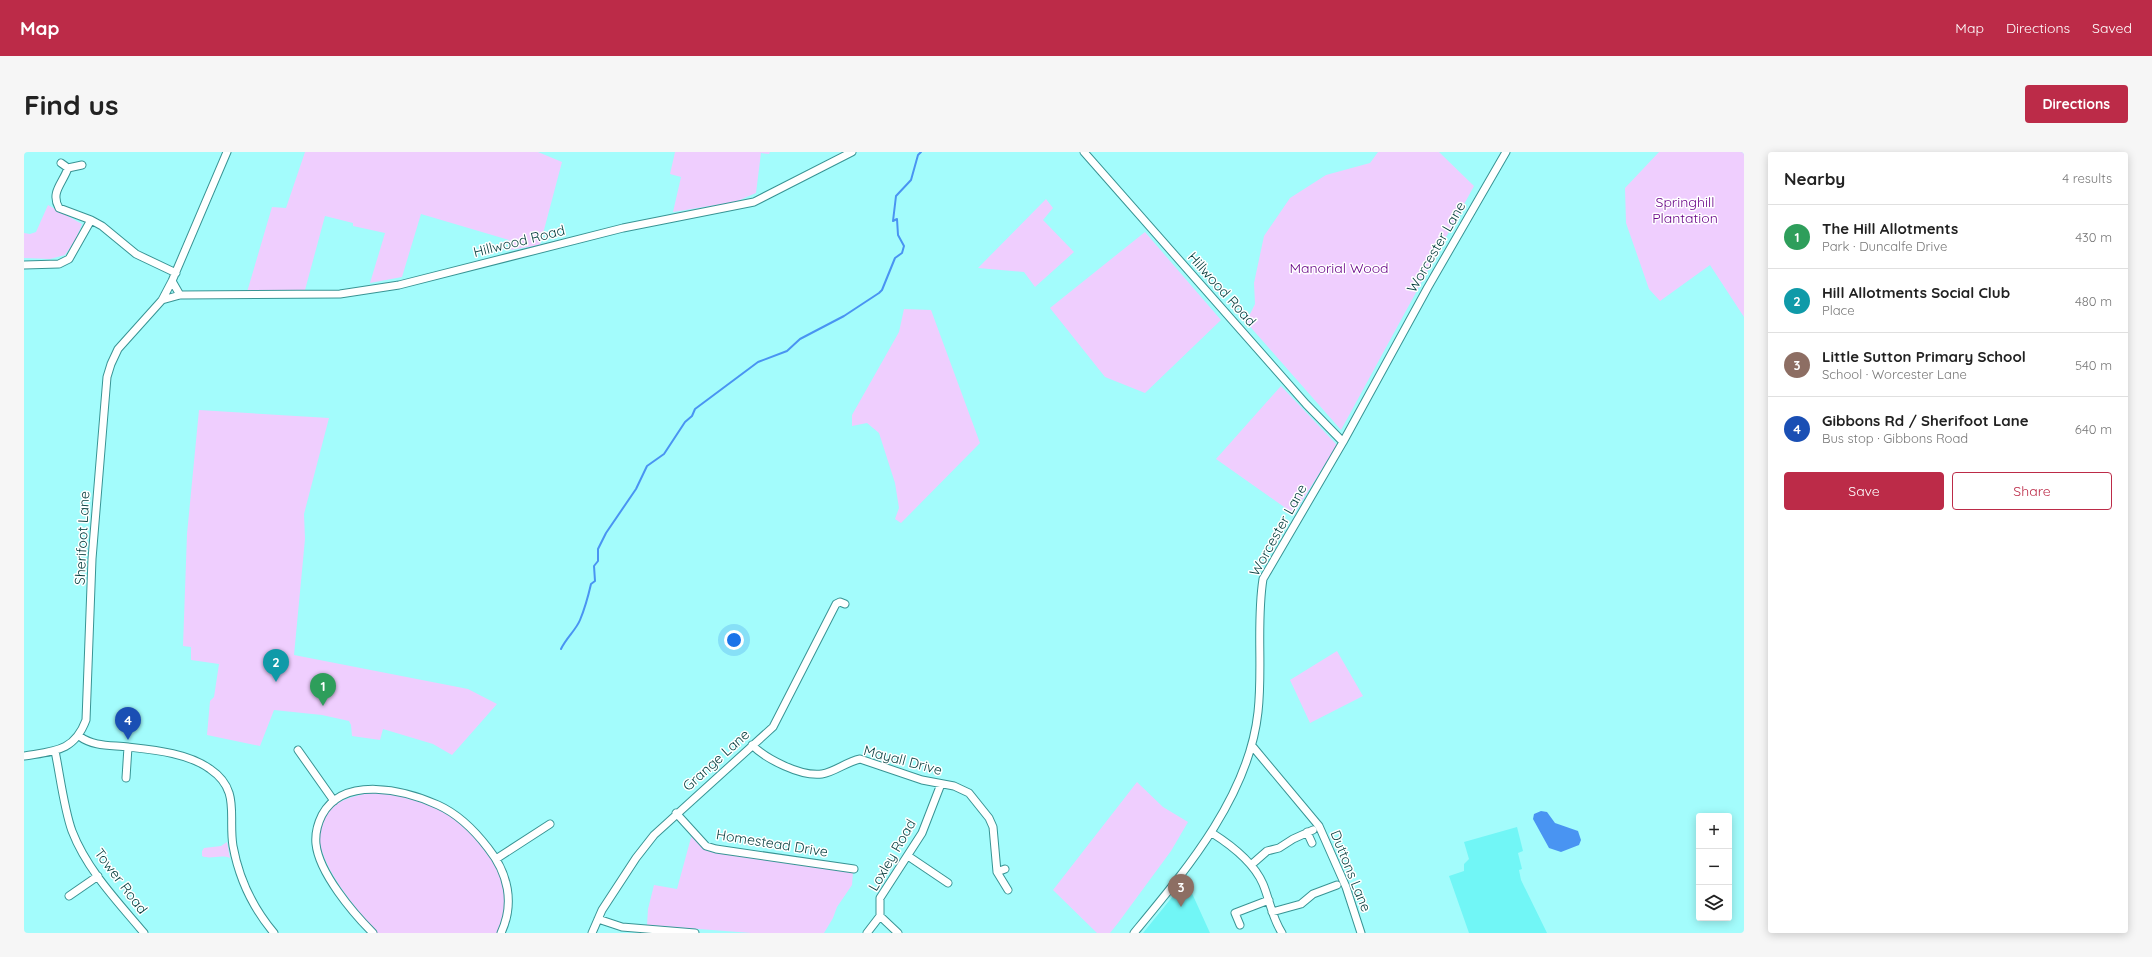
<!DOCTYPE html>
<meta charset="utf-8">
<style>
:root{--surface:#fff;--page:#f6f6f6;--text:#222;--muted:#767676;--line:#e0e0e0;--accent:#bc2b48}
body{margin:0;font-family:Quicksand,sans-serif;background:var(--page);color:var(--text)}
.controls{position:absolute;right:12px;bottom:12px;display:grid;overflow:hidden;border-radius:4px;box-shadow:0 2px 10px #0003}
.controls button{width:36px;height:36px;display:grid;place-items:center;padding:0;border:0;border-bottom:1px solid var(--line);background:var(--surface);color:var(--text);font:20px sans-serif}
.you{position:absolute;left:710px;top:488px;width:14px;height:14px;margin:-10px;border:3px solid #fff;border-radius:50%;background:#1a73e8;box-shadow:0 0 0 6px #1a73e833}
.badge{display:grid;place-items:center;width:26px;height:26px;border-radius:50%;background:var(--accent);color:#fff;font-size:13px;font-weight:700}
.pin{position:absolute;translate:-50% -33px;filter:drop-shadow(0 1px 2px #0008)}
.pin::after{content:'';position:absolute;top:21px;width:14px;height:12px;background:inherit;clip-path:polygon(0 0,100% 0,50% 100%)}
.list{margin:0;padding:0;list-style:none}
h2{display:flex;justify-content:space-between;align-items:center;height:52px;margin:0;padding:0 16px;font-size:17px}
h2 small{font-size:13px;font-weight:400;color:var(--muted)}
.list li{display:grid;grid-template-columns:26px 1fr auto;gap:12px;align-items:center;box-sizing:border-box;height:64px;padding:0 16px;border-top:1px solid var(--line)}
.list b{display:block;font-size:15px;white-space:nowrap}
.list p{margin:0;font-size:13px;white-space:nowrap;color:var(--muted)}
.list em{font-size:13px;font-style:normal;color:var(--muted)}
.actions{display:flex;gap:8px;padding:12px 16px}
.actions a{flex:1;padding:9px 0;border:1px solid var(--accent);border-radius:4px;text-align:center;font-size:14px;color:var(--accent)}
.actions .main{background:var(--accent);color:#fff}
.icon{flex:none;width:22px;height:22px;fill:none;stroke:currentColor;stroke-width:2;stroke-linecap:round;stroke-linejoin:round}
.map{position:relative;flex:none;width:1720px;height:781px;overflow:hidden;border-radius:4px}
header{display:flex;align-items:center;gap:24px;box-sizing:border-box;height:56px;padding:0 20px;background:var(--accent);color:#fff}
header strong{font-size:19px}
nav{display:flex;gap:22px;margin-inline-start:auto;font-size:14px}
.intro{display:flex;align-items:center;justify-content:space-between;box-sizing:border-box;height:96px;padding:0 24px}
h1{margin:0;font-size:28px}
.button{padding:10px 18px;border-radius:4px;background:var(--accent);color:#fff;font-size:14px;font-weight:700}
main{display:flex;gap:24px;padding:0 24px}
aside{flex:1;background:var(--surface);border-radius:4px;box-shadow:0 2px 10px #0003}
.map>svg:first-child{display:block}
.built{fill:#71f6f6}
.green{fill:#efcefe}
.water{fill:#4994f2}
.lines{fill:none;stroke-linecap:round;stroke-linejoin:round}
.stream{stroke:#4994f2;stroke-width:2}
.minor-casing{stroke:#389494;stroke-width:9}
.minor{stroke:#fff;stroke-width:7}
.labels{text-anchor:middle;stroke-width:3;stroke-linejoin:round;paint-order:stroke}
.park-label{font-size:14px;fill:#6b0889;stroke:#fff}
.street-label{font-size:14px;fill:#053d3d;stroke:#fff}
</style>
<header>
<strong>Map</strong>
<nav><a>Map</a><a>Directions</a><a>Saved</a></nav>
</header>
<div class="intro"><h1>Find us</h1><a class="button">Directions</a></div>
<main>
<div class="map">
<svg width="1720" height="781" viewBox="0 0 1720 781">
<rect width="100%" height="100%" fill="#a3fcfc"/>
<path class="built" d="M 1493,675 L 1499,699 L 1494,701 L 1498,717 L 1495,718 L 1497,728 L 1523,781 L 1445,781 L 1425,724 L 1440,719 L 1440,712 L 1445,707 L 1440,690 Z
M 1162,728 L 1186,781 L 1119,781 Z"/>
<path class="green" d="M 281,0 L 514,0 L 538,10 L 516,93 L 487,98 L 485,88 L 397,62 L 378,125 L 346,131 L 361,81 L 329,74 L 329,71 L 301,64 L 281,138 L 223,140 L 248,55 L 262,56 Z
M 651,0 L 746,0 L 745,2 L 737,1 L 732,41 L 711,50 L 649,60 L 657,25 L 646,22 Z
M 1354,0 L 1415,0 L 1450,34 L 1317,278 L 1222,170 L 1231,152 L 1230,131 L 1240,84 L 1266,46 L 1302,23 L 1346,11 Z
M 1635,0 L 1720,0 L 1720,165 L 1686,113 L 1636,149 L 1625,137 L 1602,71 L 1601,36 Z
M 1022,47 L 1029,56 L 1019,68 L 1050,100 L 1011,135 L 1000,120 L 954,116 Z
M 24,53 L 58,72 L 52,87 L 41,103 L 26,107 L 0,106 L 0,81 L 6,82 L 12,80 Z
M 1121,80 L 1197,168 L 1121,241 L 1081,225 L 1026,156 Z
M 880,157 L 907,158 L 956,291 L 877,371 L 871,367 L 875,356 L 871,331 L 855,281 L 843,271 L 828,274 L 828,263 L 875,180 Z
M 1257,234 L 1313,293 L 1270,362 L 1192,307 Z
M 175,258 L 305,266 L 280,362 L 281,387 L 270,503 L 444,537 L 473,552 L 428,603 L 409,592 L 359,577 L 356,588 L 328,584 L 327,573 L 325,569 L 298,563 L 250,558 L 236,594 L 183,583 L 186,549 L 190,545 L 195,512 L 167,508 L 167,495 L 159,494 L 163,382 Z
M 1313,499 L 1339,544 L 1286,571 L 1266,528 Z
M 1113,630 L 1139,655 L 1164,670 L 1147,699 L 1094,771 L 1086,781 L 1073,781 L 1029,738 Z
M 352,640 C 374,643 397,646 417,657 C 457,679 500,735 473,781 L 353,781 C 314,736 245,654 352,640 Z
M 668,682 L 687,700 L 829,720 L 828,733 L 813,755 L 809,766 L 800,781 L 727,781 L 623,773 L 624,757 L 630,733 L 653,737 Z
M 203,690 L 206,706 C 197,702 186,708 178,704 L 178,699 L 180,696 L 197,694 Z"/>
<path class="water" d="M 1517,659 L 1523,660 L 1531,671 L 1554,679 L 1557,688 L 1555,693 L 1537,700 L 1525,696 L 1509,667 L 1510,662 Z"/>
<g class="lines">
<path class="stream" d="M 537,497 C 542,486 552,478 556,468 C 561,456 564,445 567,432 L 571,429 L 570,414 L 574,409 L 574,397 L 582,381 L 612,337 L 623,314 L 640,302 L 661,270 L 668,264 L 671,257 L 734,210 L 763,199 L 776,187 L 820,164 L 855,141 L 858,138 L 871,106 L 878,101 L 880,94 L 874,83 L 873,67 L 869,69 L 872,44 L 887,28 L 894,3 L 897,0"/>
<defs>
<path id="minor" d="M 1060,0 L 1282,252 L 1319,290
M 37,11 L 44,16 L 58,13
M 44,16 C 39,31 26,40 35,56 L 67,68
M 0,113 L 35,112 L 45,107 L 67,68 L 78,74 L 112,102 L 152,121
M 148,129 L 156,143
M 138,148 L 156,143 L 316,142 L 375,133 L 599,76 L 730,50 L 828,0
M 55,584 C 70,595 87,593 104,595 C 131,598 164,601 186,617 C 217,638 204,664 209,694 C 215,727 229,756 250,781
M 728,593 C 742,607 777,625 798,622 C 811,620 822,610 836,607 L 898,628 L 930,634 L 945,641 L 965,666 L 969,675 L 973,720 L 984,738
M 1229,595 L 1295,674 L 1322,735 L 1337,781
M 274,598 L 310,649
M 31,599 C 36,623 40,657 48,679 C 63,718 94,750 120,781
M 0,604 C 30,599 50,600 62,568 L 68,407 L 83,225 L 87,212 L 94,197 L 138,148 L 148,129 L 203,0
M 102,626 L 104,595
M 652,661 L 682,694 L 692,697 L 830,717
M 1283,680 L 1288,691
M 1188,681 C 1207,693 1230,711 1239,732 C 1246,749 1248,766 1258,781
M 884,704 L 924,731
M 472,707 L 526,672
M 1227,713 L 1243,699 L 1255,696 L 1269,687 L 1289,678
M 973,720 L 981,717
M 45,744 L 74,724
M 1248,760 L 1277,752 L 1289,742 L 1313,733
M 574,767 L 598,775 L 671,781
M 1216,773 L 1211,761 L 1245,748
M 349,781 C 329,761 295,721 292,692 C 291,682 293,673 298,663 C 320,623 381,638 414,653 C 434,662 451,679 464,696 C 484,721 491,751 477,781
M 568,781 L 578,758 L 612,706 L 630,683 L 749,575 L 812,452 L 816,450 L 821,452
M 843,781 L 856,764
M 874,781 L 856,764 L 856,746 L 898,681 L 917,632
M 1110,781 C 1162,718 1225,644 1234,560 C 1239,516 1232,471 1239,427 L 1319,290 L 1404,135 L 1482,0"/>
</defs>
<use href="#minor" class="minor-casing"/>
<use href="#minor" class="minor"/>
</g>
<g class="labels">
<g class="park-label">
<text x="1661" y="55">Springhill<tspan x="1661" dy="16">Plantation</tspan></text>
<text x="1315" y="121">Manorial Wood</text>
</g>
<g class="street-label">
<text transform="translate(495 89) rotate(-14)" y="5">Hillwood Road</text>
<text transform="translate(1412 95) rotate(-60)" y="5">Worcester Lane</text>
<text transform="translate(1198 137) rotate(48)" y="5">Hillwood Road</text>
<text transform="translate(1254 378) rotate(-61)" y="5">Worcester Lane</text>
<text transform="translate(58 386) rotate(-87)" y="5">Sherifoot Lane</text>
<text transform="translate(692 608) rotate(-42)" y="5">Grange Lane</text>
<text transform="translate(879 608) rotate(15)" y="5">Mayall Drive</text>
<text transform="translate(748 691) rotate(9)" y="5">Homestead Drive</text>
<text transform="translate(868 703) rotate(-60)" y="5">Loxley Road</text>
<text transform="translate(1327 719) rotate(68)" y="5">Duttons Lane</text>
<text transform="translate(97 729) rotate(53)" y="5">Tower Road</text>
</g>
</g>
</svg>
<div class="controls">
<button>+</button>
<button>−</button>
<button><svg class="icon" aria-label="layers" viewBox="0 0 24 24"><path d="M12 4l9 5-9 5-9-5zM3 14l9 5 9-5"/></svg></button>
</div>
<div class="you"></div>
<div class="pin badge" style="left:299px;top:554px;background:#2e9e5b">1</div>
<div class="pin badge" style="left:252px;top:530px;background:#0f9aa8">2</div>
<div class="pin badge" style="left:1157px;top:755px;background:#8d6e63">3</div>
<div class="pin badge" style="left:104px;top:588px;background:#1a4fb4">4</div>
</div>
<aside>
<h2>Nearby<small>4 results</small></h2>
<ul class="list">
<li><span class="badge" style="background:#2e9e5b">1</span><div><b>The Hill Allotments</b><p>Park · Duncalfe Drive</p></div><em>430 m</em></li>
<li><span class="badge" style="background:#0f9aa8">2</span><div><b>Hill Allotments Social Club</b><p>Place</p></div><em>480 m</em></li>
<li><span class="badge" style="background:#8d6e63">3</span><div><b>Little Sutton Primary School</b><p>School · Worcester Lane</p></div><em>540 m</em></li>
<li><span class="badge" style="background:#1a4fb4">4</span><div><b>Gibbons Rd / Sherifoot Lane</b><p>Bus stop · Gibbons Road</p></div><em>640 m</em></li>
</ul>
<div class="actions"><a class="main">Save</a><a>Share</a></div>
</aside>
</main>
